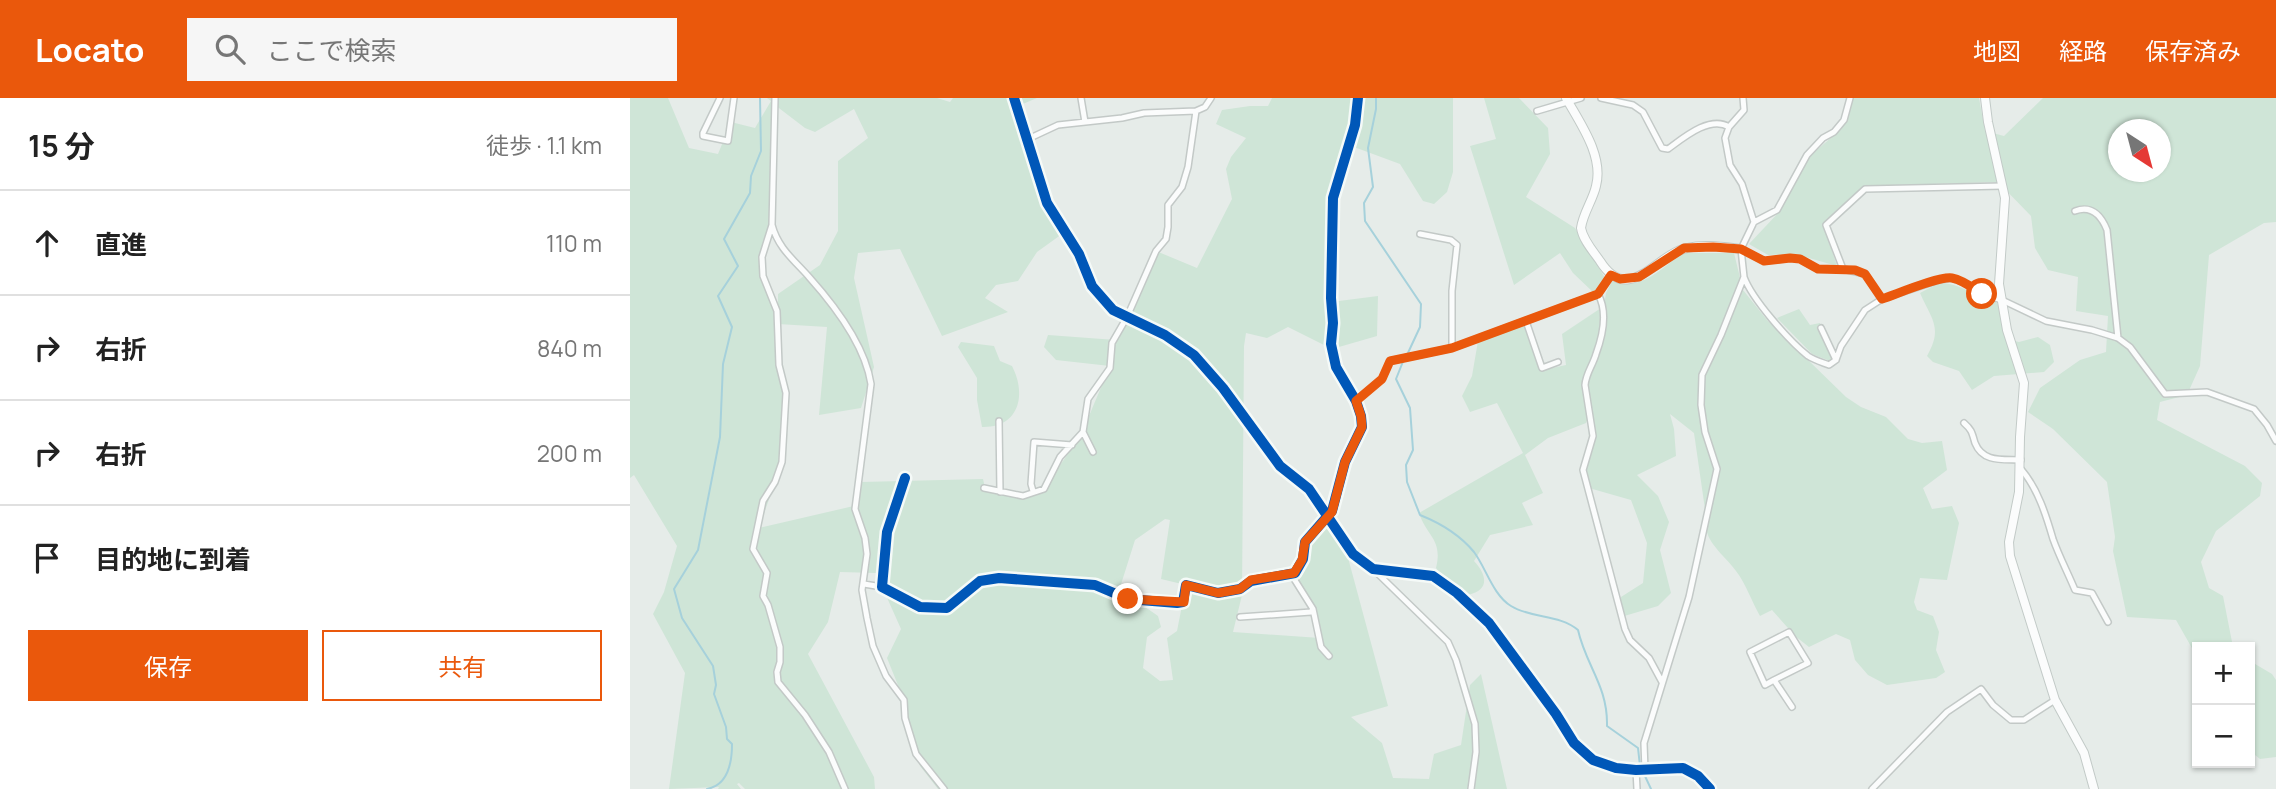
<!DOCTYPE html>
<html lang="ja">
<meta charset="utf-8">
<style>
:root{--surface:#fff;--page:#f6f6f6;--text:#222;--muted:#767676;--line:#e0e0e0;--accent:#ea580c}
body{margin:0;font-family:Manrope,"Noto Sans JP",sans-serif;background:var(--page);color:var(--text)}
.controls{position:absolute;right:21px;bottom:21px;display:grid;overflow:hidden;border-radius:0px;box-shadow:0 2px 5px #0004}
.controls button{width:63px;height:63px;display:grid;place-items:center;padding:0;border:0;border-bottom:2px solid var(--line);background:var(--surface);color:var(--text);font:35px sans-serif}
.compass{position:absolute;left:1478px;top:21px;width:63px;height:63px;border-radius:50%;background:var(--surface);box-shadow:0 2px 5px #0004;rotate:144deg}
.stop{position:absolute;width:21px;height:21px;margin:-16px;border:5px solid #ea580c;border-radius:50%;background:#fff}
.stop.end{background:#ea580c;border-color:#fff;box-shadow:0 2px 7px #0008}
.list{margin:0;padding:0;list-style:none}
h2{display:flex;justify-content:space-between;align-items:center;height:91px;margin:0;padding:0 28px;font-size:30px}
h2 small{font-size:23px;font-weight:400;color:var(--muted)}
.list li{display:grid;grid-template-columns:46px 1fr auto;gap:21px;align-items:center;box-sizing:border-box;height:105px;padding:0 28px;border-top:2px solid var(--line)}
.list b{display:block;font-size:26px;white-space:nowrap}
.list em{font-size:23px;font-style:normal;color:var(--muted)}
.actions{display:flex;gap:14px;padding:21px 28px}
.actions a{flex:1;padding:16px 0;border:2px solid var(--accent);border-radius:0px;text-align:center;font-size:24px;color:var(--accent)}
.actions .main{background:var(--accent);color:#fff}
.icon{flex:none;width:38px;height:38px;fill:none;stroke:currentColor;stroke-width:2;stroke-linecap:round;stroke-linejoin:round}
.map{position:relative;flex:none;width:1646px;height:691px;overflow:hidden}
header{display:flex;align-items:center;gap:42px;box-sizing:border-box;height:98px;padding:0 35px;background:var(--accent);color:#fff}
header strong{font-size:33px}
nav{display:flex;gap:38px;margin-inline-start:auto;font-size:24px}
.search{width:490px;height:63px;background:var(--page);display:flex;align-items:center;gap:18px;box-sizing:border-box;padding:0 24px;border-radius:0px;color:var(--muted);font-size:26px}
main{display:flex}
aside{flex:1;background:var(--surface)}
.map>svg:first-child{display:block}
.green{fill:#cfe5d7;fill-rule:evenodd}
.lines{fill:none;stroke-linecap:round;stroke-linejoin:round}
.stream{stroke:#a6d1db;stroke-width:2}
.street-casing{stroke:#c3c9c7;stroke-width:8}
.secondary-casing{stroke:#c2cac7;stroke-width:10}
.street{stroke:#fbfcfc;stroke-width:5}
.secondary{stroke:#fbfcfc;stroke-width:8}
.cycleway-casing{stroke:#f5faf8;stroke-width:15}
.cycleway{stroke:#0057b8;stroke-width:10}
.route{stroke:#ea580c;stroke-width:9}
</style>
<header>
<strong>Locato</strong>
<div class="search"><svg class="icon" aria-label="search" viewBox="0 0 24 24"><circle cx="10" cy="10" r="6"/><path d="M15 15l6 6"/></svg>ここで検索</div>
<nav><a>地図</a><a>経路</a><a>保存済み</a></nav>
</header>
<main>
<aside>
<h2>15 分<small>徒歩 · 1.1 km</small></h2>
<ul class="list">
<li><svg class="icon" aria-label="ahead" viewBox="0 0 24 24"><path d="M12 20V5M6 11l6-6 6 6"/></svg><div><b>直進</b></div><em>110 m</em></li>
<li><svg class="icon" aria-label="right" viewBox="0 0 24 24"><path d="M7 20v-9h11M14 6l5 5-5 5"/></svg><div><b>右折</b></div><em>840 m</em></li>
<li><svg class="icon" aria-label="right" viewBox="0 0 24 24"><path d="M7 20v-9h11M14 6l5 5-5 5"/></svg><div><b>右折</b></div><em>200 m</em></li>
<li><svg class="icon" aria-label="arrive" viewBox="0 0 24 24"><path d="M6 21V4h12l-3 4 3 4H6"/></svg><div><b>目的地に到着</b></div></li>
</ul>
<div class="actions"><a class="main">保存</a><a>共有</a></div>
</aside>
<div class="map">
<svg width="1646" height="691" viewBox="0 0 1646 691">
<rect width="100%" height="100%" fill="#e6ece9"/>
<path class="green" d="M 0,0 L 38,0 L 59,50 L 88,56 L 101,24 L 125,30 L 141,3 L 137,0 L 307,0 L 320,4 L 323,0 L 407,0 L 388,8 L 432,136 L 407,154 L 388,183 L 366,187 L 355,200 L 378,214 L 312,238 L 270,151 L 228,155 L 224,180 L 244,269 L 231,310 L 189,317 L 197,229 L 148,226 L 154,298 L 152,364 L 129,430 L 228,407 L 231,384 L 353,381 L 355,390 L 410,396 L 451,337 L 480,268 L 426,262 L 414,249 L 418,237 L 486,242 L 526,153 L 567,170 L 602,101 L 596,71 L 601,59 L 616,40 L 586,26 L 592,12 L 620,8 L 638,8 L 642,0 L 823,0 L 823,74 L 817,94 L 804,106 L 793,103 L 770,66 L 724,49 C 689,86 700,157 701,204 L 748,198 L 747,238 L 702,251 L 658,229 L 637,240 L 616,235 L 614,248 L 612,497 L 603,534 L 690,540 L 683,513 L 662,477 L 672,462 L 675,444 L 694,426 L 717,456 L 758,608 L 721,619 L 752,645 L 763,680 L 799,681 L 804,656 L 831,647 L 840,587 L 851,576 L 877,691 L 308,691 L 290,668 L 275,620 L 274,602 L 257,560 L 271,531 L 246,475 L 210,474 L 198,524 L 178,556 L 244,679 L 245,691 L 115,691 L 109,685 L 107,686 L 111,691 L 88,691 L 89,689 L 39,691 L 55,575 L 23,516 L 34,494 L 47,448 L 4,377 L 0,380 ZM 141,4 L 175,30 L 185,34 L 224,11 L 238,40 L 208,63 L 208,133 L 190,167 L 148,196 L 148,218 L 132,162 L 144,134 ZM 535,421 L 540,422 L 531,481 L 556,487 L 547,533 L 537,540 L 543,582 L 530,583 L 513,570 L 517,539 L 531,529 L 528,518 L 508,504 L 487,499 L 505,442 Z
M 854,0 L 889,0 L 918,30 L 920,56 L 896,99 L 945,130 L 975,180 L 964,195 L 943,175 L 930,155 L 884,187 L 840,48 L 866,41 Z
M 1221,0 L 1349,0 L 1355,33 L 1374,38 L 1413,0 L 1646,0 L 1646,124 L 1634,125 L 1579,157 L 1570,268 L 1557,297 L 1530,304 L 1527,322 L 1615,368 L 1632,385 L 1630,398 L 1586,433 L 1571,464 L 1579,490 L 1593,498 L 1603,549 L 1567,549 L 1567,559 L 1546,522 L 1497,519 L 1483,453 L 1485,439 L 1477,384 L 1423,331 L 1398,314 L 1410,290 L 1450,262 L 1476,254 L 1478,218 L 1446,213 L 1448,179 L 1418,172 L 1405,150 L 1401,118 L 1368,84 L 1235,88 L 1193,126 L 1207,168 L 1165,156 L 1138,157 L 1119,146 L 1150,113 L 1180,58 L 1203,38 ZM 1489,32 L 1531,32 L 1531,74 L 1489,74 Z
M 1053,155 L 1104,155 L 1113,192 L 1137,222 L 1216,299 L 1231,309 L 1256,319 L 1278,341 L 1292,345 L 1312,343 L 1317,372 L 1293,390 L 1302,411 L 1322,408 L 1329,425 L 1317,482 L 1290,480 L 1284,504 L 1287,512 L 1303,518 L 1309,534 L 1306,552 L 1315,574 L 1306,580 L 1257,587 L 1238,577 L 1225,562 L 1220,542 L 1206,536 L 1179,549 L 1165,538 L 1142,512 L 1130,518 C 1122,504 1116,486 1106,473 C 1092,454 1072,443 1076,418 L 1064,335 L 1040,316 L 1044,331 L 1046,358 L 1007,377 L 1028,398 L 1039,424 L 1030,452 L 1041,495 L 1028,508 L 991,519 L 991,499 L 1013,485 L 1017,445 L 1001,402 L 959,390 L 953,372 L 959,340 L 958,320 L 956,325 L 918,340 L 895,357 L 913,395 L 892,405 L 903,427 L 860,437 L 844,463 C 857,477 860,492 838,497 L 819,487 L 806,470 C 813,441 797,439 789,415 L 893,355 L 867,305 L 840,314 L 832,298 L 842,278 L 848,243 L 894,228 L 913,272 L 936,267 L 932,236 L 974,208 L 976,195 L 982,183 C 1011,194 1030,171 1053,155 Z
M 1309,185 C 1330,185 1345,198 1365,203 L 1369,208 L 1376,241 L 1389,244 L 1408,239 L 1420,247 L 1424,264 L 1414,274 L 1364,278 L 1342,292 L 1329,273 L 1303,264 L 1297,258 C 1313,230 1302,222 1290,195 Z
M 1169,211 L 1180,227 L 1190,225 L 1204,254 L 1200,263 L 1182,256 L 1147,220 Z
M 331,244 L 364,248 L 370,263 L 382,268 C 397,297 389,330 352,329 L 347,302 L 347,280 L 328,249 Z
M 1620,563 L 1642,576 L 1646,582 L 1646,659 L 1630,661 L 1620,653 Z"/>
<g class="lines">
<path class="stream" d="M 746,0 L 746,11 L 738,50 L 743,89 L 734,105 L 735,123 L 791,206 L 790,229 L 777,257
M 774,261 L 766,281 L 780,310 L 783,352 L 776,367 L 777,384 L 790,417 C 810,425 830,437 844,454 C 856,470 863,497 881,508 C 902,521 929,516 948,532 C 956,568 978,588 977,628 L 1008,650 L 1010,668
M 1014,676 L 1021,691
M 77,691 C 98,687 102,665 102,646 L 97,641 L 96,629 L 84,596 L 86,587 L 83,568 L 52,520 L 44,491 L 68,452 L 90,339 L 93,266 L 102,229 L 88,198 L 108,168 L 94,141 L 120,95 L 121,78 L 131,53 L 130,0"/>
<defs>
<path id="street" d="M 90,0 L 73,35 L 73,38 L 98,43 L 104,0
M 145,0 L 142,127 L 132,159 L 133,178 L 147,213 L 149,267 L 156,295 L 152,364 L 145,384 L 133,403 L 123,451 L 137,475 L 133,498 L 138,507 L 150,549 L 150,564 L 147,574 L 148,584 L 175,617 L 199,654 L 215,691
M 451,0 L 455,24
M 971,0 L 1003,7 L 1013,14 L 1032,50 L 1038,51 C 1053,40 1080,17 1099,29
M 1113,0 L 1114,12 L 1099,29 L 1095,40 L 1100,67 L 1112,86 L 1124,124
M 907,13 L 951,0
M 398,41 L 428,27 L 492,20 L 514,15 L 566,13 L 575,9 L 581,0
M 1445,113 C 1461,107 1471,117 1477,132 L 1488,240
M 142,127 C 148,150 164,162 179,179 C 205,208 235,247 241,286 L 225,411 L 235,440 L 237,456 L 232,492 L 237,520 L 243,548 L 256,578 L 274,602 L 275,620 L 286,656 L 314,691
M 790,136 L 821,142 L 827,147 L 822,193 L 822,250
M 1111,151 L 1134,163 L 1160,160 L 1170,161 L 1188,171 L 1213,171
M 1114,179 C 1122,201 1159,243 1178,258 C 1184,262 1191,264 1199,267 L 1206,262 L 1211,248 L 1235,212 L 1252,201 L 1309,182 L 1322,180 L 1335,185 L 1352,196 L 1372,202 L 1416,223 L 1462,232 L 1488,240 L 1500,249 L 1535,296 L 1577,294 L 1624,311 L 1637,327 L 1646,343
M 968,196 C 978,214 973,237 966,256 C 963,267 956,275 955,287 L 963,338 L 953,372 L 995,531 L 1000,542 L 1019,560 L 1032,584
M 1252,201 L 1235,176 L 1213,171 L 1196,127 L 1235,91 L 1373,88
M 896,223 L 912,270 L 928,264
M 1191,230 L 1206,262
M 726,303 L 752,281 L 760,263 L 822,250 L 968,196 L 981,177
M 369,323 L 370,394
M 1334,325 C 1342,332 1342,335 1345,345 C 1353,365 1373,361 1391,362
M 453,334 L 463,354
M 1391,371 C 1408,391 1416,417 1423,441 C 1429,458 1438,475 1445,492 L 1462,495 L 1478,524
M 275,380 L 257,434 L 252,489 L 290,509 L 317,510 L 350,483 L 369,480 L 465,487 L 498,501 L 547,505 L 553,504 L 556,487 L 588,495 L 610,491 L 621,483 L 665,475 L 673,461 L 675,444 L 702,413 L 715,364 L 732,329 L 731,318 L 726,303 L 706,269 L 701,246 L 703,225 L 701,200 L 703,100 L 725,27 L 728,0
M 354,390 L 393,398 L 414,391 L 430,359 L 453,334 L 458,301 L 480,270 L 482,245 L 497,219 L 526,153 L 536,141 L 538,129 L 538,107 L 552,89 L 558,69 L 566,13
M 403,393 L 401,386 L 404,344 L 442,347
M 743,471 L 818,544 L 826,562 L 845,626 L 846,654 L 841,691
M 234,486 L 252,489
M 683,511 L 691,549 L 699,558
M 610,519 L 681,514 L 683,511 L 661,476
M 1144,582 L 1135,587 L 1120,554 L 1159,534 L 1178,565 L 1144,582 L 1162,609
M 1006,672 L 1007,691
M 1015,672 L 1014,645 L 1059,499 L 1087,371 L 1075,334 L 1071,307 L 1072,277 L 1091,237 L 1114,179 L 1111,151 L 1124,124 L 1147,112 L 1177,57 L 1193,40 L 1204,34 L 1214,22 L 1220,0
M 1242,691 L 1317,614 L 1351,591 L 1363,607 L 1381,622 L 1394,622 L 1425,602"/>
<path id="secondary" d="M 384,0 L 417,105 L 449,156 L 462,188 L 483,212 L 535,237 L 564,257 L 593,290 L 650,368 L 679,391 L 723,456 L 743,471 L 803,478 L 827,495 L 859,525 L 926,616 L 944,645 L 963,662 L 986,670 L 1006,672 L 1053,670 L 1068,678 L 1080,691
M 936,0 C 950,25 974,58 966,88 C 963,102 953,115 951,130 C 953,142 963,153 970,163 C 999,209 1026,156 1057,150 C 1074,146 1093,149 1111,151
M 1355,0 L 1358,24 L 1375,100 L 1369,186 L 1377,232 L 1394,285 L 1390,339 L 1389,394 L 1379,444 L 1380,458 L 1425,602 L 1454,655 L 1464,691"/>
</defs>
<use href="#street" class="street-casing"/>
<use href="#secondary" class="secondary-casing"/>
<use href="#street" class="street"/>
<use href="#secondary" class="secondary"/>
<defs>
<path id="cycleway" d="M 384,0 L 417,105 L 449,156 L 462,188 L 483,212 L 535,237 L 564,257 L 593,290 L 650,368 L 679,391 L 723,456 L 743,471 L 803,478 L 827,495 L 859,525 L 926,616 L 944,645 L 963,662 L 986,670 L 1006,672 L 1053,670 L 1068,678 L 1080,691
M 275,380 L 257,434 L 252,489 L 290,509 L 317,510 L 350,483 L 369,480 L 465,487 L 498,501 L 547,505 L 553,504 L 556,487 L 588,495 L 610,491 L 621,483 L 665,475 L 673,461 L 675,444 L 702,413 L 715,364 L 732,329 L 731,318 L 726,303 L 706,269 L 701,246 L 703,225 L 701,200 L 703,100 L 725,27 L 728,0"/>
</defs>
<use href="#cycleway" class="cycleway-casing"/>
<use href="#cycleway" class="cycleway"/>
</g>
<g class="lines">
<path class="route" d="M 498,501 L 554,504 L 556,487 L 588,495 L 610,491 L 621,482 L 664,475 L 672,462 L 675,444 L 702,414 L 715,364 L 732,329 L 731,318 L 726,303 L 752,281 L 760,263 L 822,250 L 968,196 L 981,177 L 990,181 L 1009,179 L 1054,150 L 1083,149 L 1111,151 L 1134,163 L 1160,160 L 1170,161 L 1188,171 L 1225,172 L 1235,176 L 1252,201 C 1267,196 1309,178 1322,180 C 1333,182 1343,190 1352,196"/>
</g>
</svg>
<div class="controls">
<button>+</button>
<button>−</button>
</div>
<svg class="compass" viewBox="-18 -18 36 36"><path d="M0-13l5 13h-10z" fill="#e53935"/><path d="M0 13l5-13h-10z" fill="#767676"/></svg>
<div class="stop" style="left:1352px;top:196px"></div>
<div class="stop end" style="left:498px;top:501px"></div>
</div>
</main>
